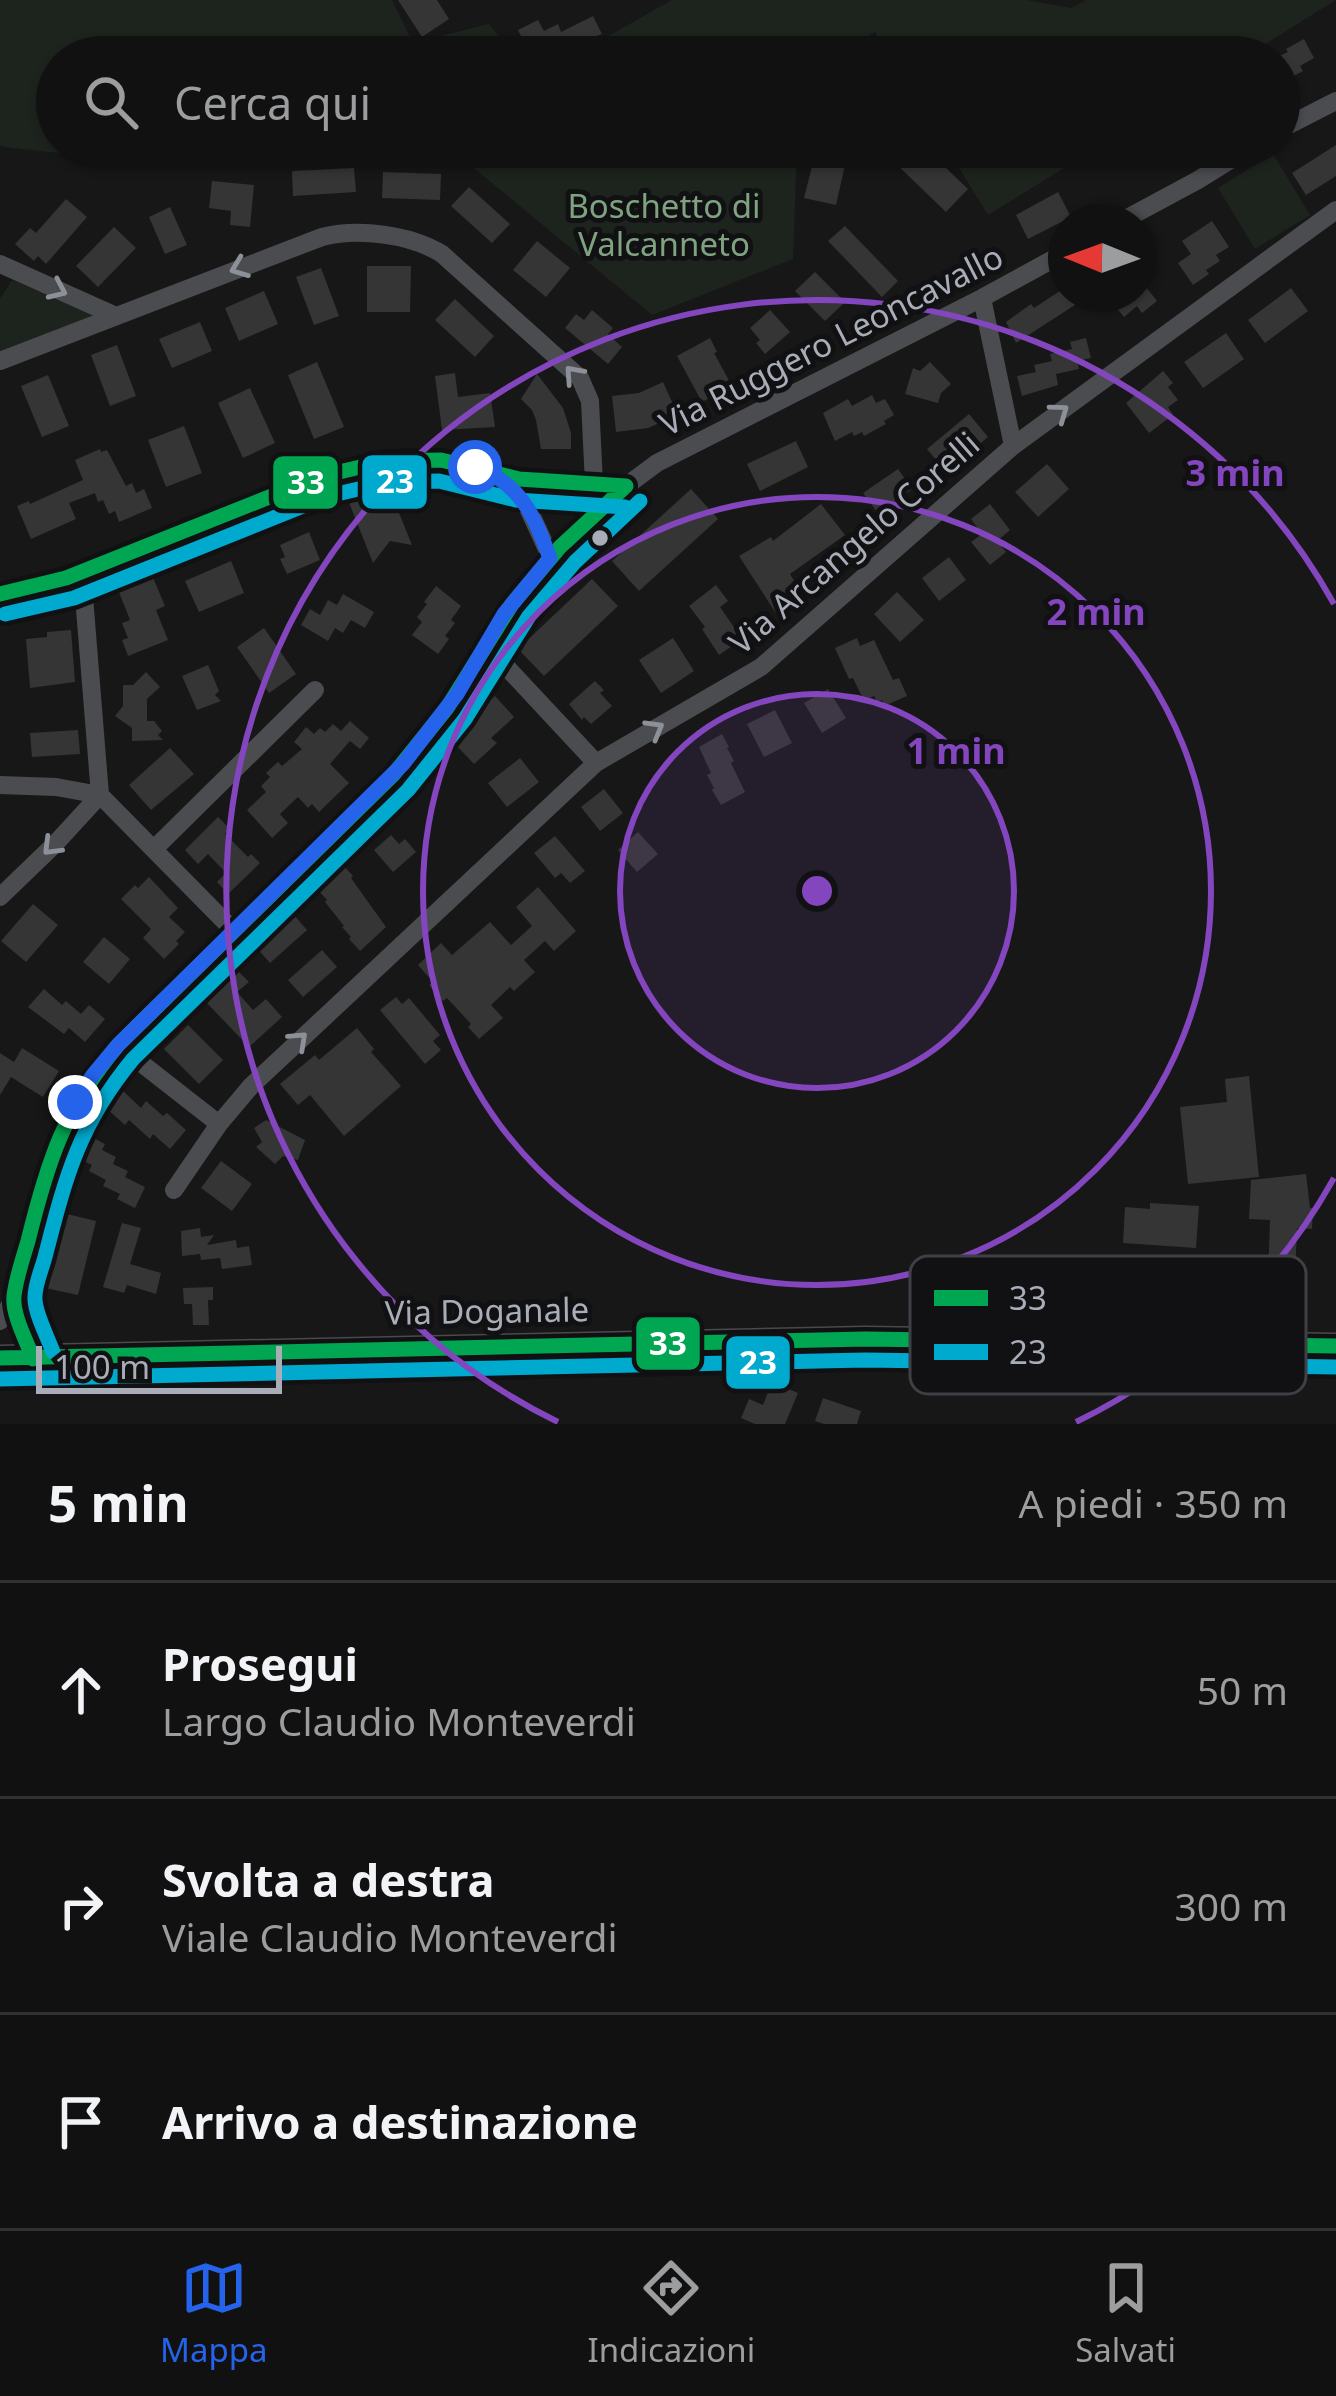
<!DOCTYPE html>
<html lang="it">
<meta charset="utf-8">
<style>
:root{--surface:#111;--page:#1a1a1a;--text:#f1f3f6;--muted:#9c9d9f;--line:#303131;--accent:#2563eb}
body{margin:0;font-family:"Noto Sans",sans-serif;background:var(--page);color:var(--text)}
.compass{position:absolute;left:1048px;top:204px;width:108px;height:108px;border-radius:50%;background:var(--surface);box-shadow:0 3px 9px #0004;rotate:271deg}
.scale{position:absolute;left:36px;bottom:30px;width:246px;box-sizing:border-box;padding-left:12px;border:6px solid #a8adb8;border-top:0;font-size:33px;line-height:42px;white-space:nowrap;color:#a8adb8;-webkit-text-stroke:9px #111113;paint-order:stroke}
.stop{position:absolute;width:36px;height:36px;margin:-27px;border:9px solid #2563eb;border-radius:50%;background:#fff}
.stop.end{background:#2563eb;border-color:#fff;box-shadow:0 3px 12px #0008}
.list{margin:0;padding:0;list-style:none}
h2{display:flex;justify-content:space-between;align-items:center;height:156px;margin:0;padding:0 48px;font-size:51px}
h2 small{font-size:39px;font-weight:400;color:var(--muted)}
.list li{display:grid;grid-template-columns:78px 1fr auto;gap:36px;align-items:center;box-sizing:border-box;height:216px;padding:0 48px;border-top:3px solid var(--line)}
.list b{display:block;font-size:45px;white-space:nowrap}
.list p{margin:0;font-size:39px;white-space:nowrap;color:var(--muted)}
.list em{font-size:39px;font-style:normal;color:var(--muted)}
.icon{flex:none;width:66px;height:66px;fill:none;stroke:currentColor;stroke-width:2;stroke-linecap:round;stroke-linejoin:round}
.map{position:relative;flex:none;width:1336px;height:1424px;overflow:hidden}
.search{position:absolute;background:var(--surface);box-shadow:0 3px 9px #0004;left:36px;right:36px;top:36px;height:132px;display:flex;align-items:center;gap:30px;box-sizing:border-box;padding:0 42px;border-radius:66px;color:var(--muted);font-size:45px}
.sheet{height:804px;background:var(--surface)}
nav{display:flex;justify-content:space-around;align-items:center;box-sizing:border-box;height:168px;border-top:3px solid var(--line);background:var(--surface);font-size:33px;color:var(--muted)}
nav a{display:grid;justify-items:center;gap:6px}
nav .on{color:var(--accent)}
.map>svg:first-child{display:block}
.green{fill:#1d241e}
.building{fill:#353536}
.lines{fill:none;stroke-linecap:round;stroke-linejoin:round}
.minor{stroke:#4b4c50;stroke-width:18}
.secondary{stroke:#4a4a4e;stroke-width:27}
.bus-1-casing{stroke:#111113;stroke-width:24}
.bus-2-casing{stroke:#111113;stroke-width:24}
.bus-1{stroke:#00a651;stroke-width:15}
.bus-2{stroke:#00a9ce;stroke-width:15}
.oneway{stroke:#8c9099}
.route{stroke:#2563eb;stroke-width:15}
.ring{fill:none;stroke:#8446be;stroke-width:6}
.bus-dot{fill:#a8adb8;stroke:#111113;stroke-width:4.5}
.labels{text-anchor:middle;stroke-width:10;stroke-linejoin:round;paint-order:stroke}
.park-label{font-size:33px;fill:#7fa381;stroke:#111113}
.street-label{font-size:33px;fill:#a8adb8;stroke:#111113}
.key{fill:#111113;stroke:#3e4045;stroke-width:3}
.key-label{font-size:33px;fill:#a8adb8}
.centre{fill:#8446be;stroke:#111113;stroke-width:6}
.ring-label{font-size:36px;text-anchor:middle;font-weight:bold;fill:#8446be;stroke:#111113;stroke-width:10;stroke-linejoin:round;paint-order:stroke}
.line-badge{stroke:#111113;stroke-width:4.5}
.badge-label{font-size:33px;text-anchor:middle;font-weight:bold;fill:#fff}
</style>
<div class="map">
<svg width="1336" height="1424" viewBox="0 0 1336 1424">
<rect width="100%" height="100%" fill="#171717"/>
<path class="green" d="M 0,0 L 392,0 L 413,43 L 489,24 L 516,57 L 57,57 L 57,147 L 797,147 L 793,259 L 652,315 L 458,155 L 186,167 L 4,147 L 0,145 Z
M 672,0 L 1027,0 L 1071,8 L 1086,0 L 1336,0 L 1244,57 L 891,57 L 875,32 L 831,57 L 571,57 Z
M 946,147 L 1098,147 L 988,215 Z
M 1273,154 L 1310,215 L 1255,249 L 1218,188 Z
M 12,280 L 96,316 L 0,355 L 0,299 Z"/>
<path class="building" d="M 398,0 L 437,0 L 449,19 L 422,37 Z
M 593,16 L 602,34 L 550,56 L 545,47 L 530,54 L 518,30 L 538,20 L 544,31 L 558,24 L 561,32 Z
M 1304,39 L 1314,58 L 1300,66 L 1303,71 L 1279,84 L 1279,56 L 1288,52 L 1286,49 Z
M 1336,145 L 1336,176 L 1306,195 L 1292,173 Z
M 817,147 L 849,147 L 836,205 L 804,198 Z
M 904,147 L 924,147 L 968,189 L 946,212 L 892,160 Z
M 354,168 L 356,192 L 293,196 L 292,171 Z
M 383,172 L 441,174 L 440,200 L 382,198 Z
M 212,181 L 254,185 L 250,227 L 230,225 L 231,211 L 209,208 Z
M 469,187 L 510,224 L 492,243 L 451,206 Z
M 1058,192 L 1071,217 L 1028,239 L 1016,215 Z
M 66,199 L 87,217 L 46,264 L 38,256 L 34,261 L 15,244 L 30,228 L 36,233 Z
M 170,207 L 187,245 L 165,254 L 149,217 Z
M 1212,221 L 1229,247 L 1216,255 L 1220,261 L 1206,270 L 1209,274 L 1193,285 L 1178,263 L 1191,254 L 1182,241 Z
M 845,226 L 898,281 L 882,297 L 828,241 Z
M 114,227 L 136,248 L 98,287 L 76,266 Z
M 537,241 L 570,268 L 546,297 L 513,270 Z
M 367,266 L 411,266 L 410,312 L 367,312 Z
M 321,268 L 339,316 L 314,325 L 296,277 Z
M 815,272 L 845,302 L 825,321 L 795,291 Z
M 1138,277 L 1157,301 L 1142,313 L 1137,306 L 1124,317 L 1105,294 L 1138,294 Z
M 1066,287 L 1066,294 L 1092,294 L 1016,343 L 1006,322 L 1031,304 L 1034,308 Z
M 1291,288 L 1308,311 L 1265,343 L 1248,320 Z
M 264,291 L 278,324 L 239,341 L 225,308 Z
M 455,299 L 494,336 L 475,357 L 435,320 Z
M 592,310 L 613,328 L 608,334 L 622,347 L 608,364 L 565,328 L 576,314 L 584,320 Z
M 770,310 L 790,332 L 765,354 L 756,343 L 760,340 L 750,328 Z
M 200,322 L 212,351 L 172,368 L 159,339 Z
M 1226,333 L 1244,359 L 1203,388 L 1184,362 Z
M 710,338 L 717,352 L 714,353 L 732,386 L 702,402 L 677,356 Z
M 1086,338 L 1091,358 L 1077,361 L 1079,369 L 1056,374 L 1058,385 L 1022,396 L 1017,376 L 1036,372 L 1034,365 L 1052,361 L 1050,354 L 1072,349 L 1070,342 Z
M 117,345 L 136,396 L 110,406 L 91,355 Z
M 317,362 L 344,427 L 314,439 L 288,375 Z
M 930,362 L 951,384 L 941,393 L 938,403 L 905,394 L 913,368 L 920,371 Z
M 1163,371 L 1173,383 L 1168,387 L 1178,400 L 1168,407 L 1173,415 L 1149,433 L 1126,403 Z
M 455,373 L 458,397 L 490,393 L 495,427 L 442,430 L 435,376 Z
M 537,374 L 563,408 L 571,433 L 571,449 L 541,449 L 536,420 L 532,410 L 521,399 Z
M 48,375 L 69,426 L 42,437 L 21,386 Z
M 663,382 L 678,415 L 648,428 L 616,432 L 612,396 L 639,393 Z
M 250,388 L 275,443 L 243,458 L 218,403 Z
M 872,395 L 876,403 L 885,399 L 894,415 L 884,421 L 886,424 L 864,436 L 862,432 L 854,436 L 852,432 L 835,441 L 823,413 L 848,399 L 852,406 Z
M 969,414 L 988,437 L 946,472 L 927,449 Z
M 184,426 L 202,473 L 166,487 L 148,440 Z
M 796,441 L 808,467 L 760,491 L 747,464 Z
M 100,449 L 101,452 L 107,450 L 126,486 L 132,483 L 136,493 L 144,489 L 152,508 L 119,522 L 115,511 L 109,514 L 103,500 L 98,502 L 95,493 L 69,503 L 76,519 L 31,539 L 17,506 L 29,501 L 30,504 L 83,480 L 75,460 Z
M 1047,464 L 1069,489 L 1038,517 L 1015,492 Z
M 898,469 L 912,489 L 878,513 L 863,493 Z
M 386,481 L 412,545 L 390,541 L 373,563 L 346,495 L 374,498 Z
M 691,489 L 718,519 L 639,591 L 612,561 Z
M 821,504 L 845,535 L 790,574 L 804,597 L 777,615 L 739,556 L 771,537 L 773,541 Z
M 990,504 L 1010,530 L 997,541 L 1006,552 L 990,565 L 971,542 L 982,534 L 971,519 Z
M 309,532 L 320,560 L 287,574 L 280,559 L 285,557 L 280,545 Z
M 949,557 L 966,580 L 939,601 L 922,578 Z
M 231,561 L 244,593 L 199,612 L 185,581 Z
M 151,573 L 165,606 L 156,610 L 168,640 L 128,656 L 122,640 L 128,638 L 122,623 L 130,620 L 117,587 Z
M 592,579 L 618,606 L 544,676 L 518,649 Z
M 716,585 L 728,601 L 720,607 L 742,639 L 719,655 L 702,629 L 705,627 L 689,606 Z
M 436,586 L 461,606 L 451,620 L 455,623 L 445,636 L 449,639 L 438,654 L 412,635 L 422,622 L 417,617 L 427,604 L 424,602 Z
M 897,592 L 924,620 L 900,642 L 874,614 Z
M 343,594 L 374,612 L 365,628 L 351,620 L 343,633 L 335,628 L 328,641 L 301,625 L 310,609 L 320,615 L 328,600 L 337,605 Z
M 264,628 L 296,674 L 269,693 L 237,647 Z
M 71,630 L 75,682 L 30,688 L 26,639 L 47,637 L 47,632 Z
M 673,638 L 694,671 L 661,693 L 639,660 Z
M 857,638 L 860,646 L 874,640 L 893,680 L 899,678 L 907,696 L 884,706 L 882,700 L 877,702 L 874,696 L 864,701 L 853,678 L 849,679 L 835,648 Z
M 208,665 L 219,691 L 215,695 L 221,701 L 197,710 L 182,676 Z
M 146,672 L 160,687 L 147,699 L 147,721 L 154,721 L 162,731 L 158,735 L 163,740 L 132,741 L 132,728 L 115,716 L 123,706 L 123,685 L 133,685 Z
M 595,681 L 604,690 L 600,693 L 612,706 L 591,724 L 584,717 L 582,720 L 569,704 Z
M 828,689 L 846,718 L 822,733 L 804,703 Z
M 495,696 L 514,717 L 491,738 L 497,743 L 474,764 L 456,745 L 480,717 L 476,713 Z
M 775,710 L 792,743 L 764,757 L 747,724 Z
M 350,721 L 369,738 L 360,749 L 350,741 L 330,764 L 349,783 L 319,812 L 312,804 L 308,808 L 298,797 L 280,814 L 288,823 L 272,838 L 247,810 L 266,792 L 261,786 L 270,777 L 266,773 L 278,762 L 282,766 L 302,749 L 294,742 L 306,727 L 314,734 L 320,728 L 325,732 L 333,724 L 341,731 Z
M 78,730 L 80,754 L 32,757 L 30,733 Z
M 722,734 L 729,747 L 727,748 L 734,761 L 731,763 L 745,792 L 721,805 L 712,790 L 714,788 L 707,775 L 711,773 L 699,747 Z
M 170,748 L 194,774 L 151,810 L 129,785 Z
M 520,758 L 539,782 L 507,807 L 488,783 Z
M 604,789 L 623,813 L 600,831 L 581,807 Z
M 218,817 L 230,829 L 225,834 L 248,857 L 251,854 L 260,863 L 228,894 L 217,882 L 226,873 L 208,854 L 198,864 L 185,850 Z
M 638,832 L 658,854 L 637,872 L 618,850 Z
M 391,835 L 399,844 L 405,839 L 416,852 L 393,872 L 374,850 Z
M 555,836 L 585,871 L 570,883 L 561,873 L 555,878 L 534,853 Z
M 342,864 L 353,876 L 351,878 L 386,927 L 360,951 L 349,939 L 351,937 L 342,927 L 344,926 L 325,902 L 327,900 L 316,888 Z
M 149,877 L 178,908 L 169,917 L 185,932 L 176,941 L 179,944 L 164,959 L 143,938 L 151,929 L 121,899 L 135,885 L 138,888 Z
M 538,887 L 576,931 L 554,951 L 545,941 L 524,960 L 535,972 L 514,991 L 510,987 L 491,1005 L 503,1018 L 479,1039 L 468,1027 L 471,1024 L 447,998 L 443,1001 L 429,985 L 433,982 L 418,965 L 441,943 L 452,955 L 490,922 L 511,945 L 532,926 L 516,907 Z
M 33,904 L 58,925 L 26,962 L 1,941 Z
M 293,914 L 307,930 L 270,963 L 255,946 Z
M 104,937 L 130,959 L 109,984 L 83,962 Z
M 322,950 L 337,967 L 303,997 L 288,980 Z
M 237,970 L 249,982 L 237,992 L 253,1010 L 266,999 L 282,1017 L 249,1047 L 206,1002 Z
M 44,989 L 62,1005 L 66,1001 L 81,1014 L 89,1005 L 105,1019 L 85,1042 L 69,1028 L 64,1034 L 28,1007 Z
M 396,997 L 402,1004 L 409,998 L 440,1035 L 433,1041 L 441,1050 L 425,1064 L 380,1010 Z
M 188,1025 L 223,1060 L 199,1084 L 164,1049 Z
M 357,1028 L 374,1049 L 371,1052 L 401,1086 L 344,1136 L 310,1095 L 298,1105 L 280,1084 L 315,1055 L 319,1060 Z
M 22,1048 L 59,1071 L 43,1097 L 11,1077 L 0,1095 L 0,1053 L 14,1062 Z
M 1249,1076 L 1259,1177 L 1188,1184 L 1180,1107 L 1227,1102 L 1225,1079 Z
M 121,1089 L 141,1108 L 146,1101 L 163,1116 L 167,1113 L 186,1130 L 170,1149 L 153,1134 L 150,1139 L 129,1120 L 125,1125 L 105,1107 Z
M 266,1120 L 305,1140 L 298,1160 L 283,1156 L 275,1164 L 256,1147 L 262,1142 L 254,1128 Z
M 86,1134 L 105,1144 L 102,1150 L 116,1157 L 113,1164 L 128,1171 L 125,1177 L 145,1187 L 135,1208 L 117,1199 L 120,1194 L 103,1186 L 106,1180 L 89,1171 L 92,1165 L 75,1157 Z
M 221,1161 L 252,1184 L 232,1211 L 201,1188 Z
M 1306,1174 L 1310,1208 L 1313,1208 L 1312,1229 L 1297,1228 L 1295,1278 L 1268,1277 L 1270,1220 L 1249,1219 L 1251,1180 Z
M 1150,1203 L 1199,1206 L 1196,1248 L 1123,1243 L 1125,1207 L 1150,1209 Z
M 63,1213 L 96,1221 L 78,1295 L 45,1288 Z
M 122,1223 L 141,1228 L 130,1264 L 161,1273 L 156,1294 L 127,1285 L 124,1293 L 103,1287 Z
M 200,1228 L 201,1237 L 214,1235 L 207,1245 L 236,1240 L 237,1248 L 249,1246 L 252,1265 L 222,1269 L 220,1258 L 201,1260 L 200,1254 L 182,1256 L 181,1231 Z
M 213,1287 L 213,1300 L 208,1300 L 209,1325 L 193,1325 L 192,1304 L 184,1304 L 183,1288 Z
M 772,1382 L 798,1393 L 785,1424 L 755,1424 L 741,1418 L 749,1399 L 763,1405 Z
M 823,1398 L 861,1411 L 857,1424 L 824,1424 L 815,1421 Z"/>
<g class="lines">
<path class="minor" d="M 1279,130 L 1336,101
M 1120,222 L 1198,180 L 1251,147
M 0,264 L 116,316
M 982,298 L 1013,446
M 0,361 L 322,237 C 358,228 410,234 442,254 L 580,378 L 590,401 L 594,484
M 498,476 L 528,508 L 551,558
M 82,572 L 100,795 L 233,930
M 0,594 L 66,578 L 322,476 L 368,464 L 399,459 L 430,459 L 463,464 L 519,479 L 605,485
M 486,645 L 596,763
M 0,785 L 56,787 L 100,795
M 154,849 L 315,690
M 0,897 L 55,844 L 100,795
M 118,1045 L 219,1124
M 174,1190 L 219,1124 L 251,1086 L 596,763 L 761,667 L 1013,446 L 1336,210
M 0,1321 L 13,1300
M 33,1359 L 13,1300 L 36,1208 L 57,1141 L 72,1108 L 93,1075 L 118,1045 L 393,775 L 447,708 L 504,614 L 551,558 L 626,486 L 657,463 L 982,298 L 1066,252"/>
<path class="secondary" d="M 0,1358 L 865,1339 L 1336,1346"/>
<defs>
<path id="bus-1" d="M 0,594 L 66,578 L 322,476 L 386,461 L 441,460 L 519,479 L 626,486
M 0,1358 L 865,1339 L 1336,1346
M 33,1359 C 27,1341 12,1315 14,1296 C 16,1278 23,1258 28,1241 C 48,1160 64,1110 118,1045 L 393,775 L 447,708 L 512,604 L 560,547 L 626,486"/>
<path id="bus-2" d="M 5,614 L 74,598 L 328,496 L 389,482 L 439,481 L 516,500 L 625,507
M 53,1352 C 48,1338 35,1313 35,1299 C 34,1285 43,1267 46,1253 C 66,1175 80,1123 133,1059 L 408,790 L 465,719 L 529,616 L 575,562 L 640,501
M 0,1379 L 865,1360 L 1336,1367"/>
</defs>
<use href="#bus-1" class="bus-1-casing"/>
<use href="#bus-2" class="bus-2-casing"/>
<use href="#bus-1" class="bus-1"/>
<use href="#bus-2" class="bus-2"/>
</g>
<defs><path id="oneway-chevron" d="M-2-3.5L2.5 0L-2 3.5" fill="none" stroke-width="1.6" stroke-linecap="round" stroke-linejoin="round" transform="scale(3)"/></defs>
<g class="oneway">
<use href="#oneway-chevron" transform="translate(239 268) rotate(159)"/>
<use href="#oneway-chevron" transform="translate(58 290) rotate(24)"/>
<use href="#oneway-chevron" transform="translate(573 374) rotate(-132)"/>
<use href="#oneway-chevron" transform="translate(1060 412) rotate(-36)"/>
<use href="#oneway-chevron" transform="translate(655 729) rotate(-30)"/>
<use href="#oneway-chevron" transform="translate(51 847) rotate(135)"/>
<use href="#oneway-chevron" transform="translate(299 1040) rotate(-43)"/>
</g>
<g class="lines">
<path class="route" d="M 75,1102 L 93,1075 L 118,1045 L 403,764 L 457,694 L 504,614 L 550,558 C 534,516 521,483 475,467"/>
</g>
<circle cx="817" cy="891" r="197" fill="#8446be" fill-opacity=".12"/>
<g class="ring">
<circle cx="817" cy="891" r="197"/>
<circle cx="817" cy="891" r="394"/>
<path d="M1334 1178A591 591 0 0 1 1076 1422M558 1422A591 591 0 1 1 1334 604"/>
</g>
<circle class="bus-dot" cx="600" cy="538" r="10"/>
<g class="labels">
<g class="park-label">
<text x="664" y="218">Boschetto di<tspan x="664" dy="38">Valcanneto</tspan></text>
</g>
<g class="street-label">
<text transform="translate(831 340) rotate(-27)" y="12">Via Ruggero Leoncavallo</text>
<text transform="translate(854 543) rotate(-41)" y="12">Via Arcangelo Corelli</text>
<text transform="translate(487 1311) rotate(-1)" y="12">Via Doganale</text>
</g>
</g>
<rect x="910" y="1256" width="396" height="138" rx="18" class="key"/>
<rect x="934" y="1290" width="54" height="16" fill="#00a651"/>
<rect x="934" y="1344" width="54" height="16" fill="#00a9ce"/>
<g class="key-label">
<text x="1009" y="1310">33</text>
<text x="1009" y="1364">23</text>
</g>
<circle cx="817" cy="891" r="18" class="centre"/>
<g class="ring-label">
<text x="1235" y="486">3 min</text>
<text x="1096" y="625">2 min</text>
<text x="956" y="764">1 min</text>
</g>
<g class="line-badge">
<rect x="360" y="453" width="69" height="58" rx="12" fill="#00a9ce"/>
<rect x="271" y="454" width="69" height="57" rx="12" fill="#00a651"/>
<rect x="634" y="1315" width="68" height="57" rx="12" fill="#00a651"/>
<rect x="724" y="1334" width="68" height="57" rx="12" fill="#00a9ce"/>
</g>
<g class="badge-label">
<text x="395" y="493">23</text>
<text x="306" y="494">33</text>
<text x="668" y="1355">33</text>
<text x="758" y="1374">23</text>
</g>
</svg>
<svg class="compass" viewBox="-18 -18 36 36"><path d="M0-13l5 13h-10z" fill="#e53935"/><path d="M0 13l5-13h-10z" fill="#9c9d9f"/></svg>
<div class="scale">100 m</div>
<div class="stop" style="left:475px;top:467px"></div>
<div class="stop end" style="left:75px;top:1102px"></div>
<div class="search"><svg class="icon" aria-label="search" viewBox="0 0 24 24"><circle cx="10" cy="10" r="6"/><path d="M15 15l6 6"/></svg>Cerca qui</div>
</div>
<section class="sheet">
<h2>5 min<small>A piedi · 350 m</small></h2>
<ul class="list">
<li><svg class="icon" aria-label="ahead" viewBox="0 0 24 24"><path d="M12 20V5M6 11l6-6 6 6"/></svg><div><b>Prosegui</b><p>Largo Claudio Monteverdi</p></div><em>50 m</em></li>
<li><svg class="icon" aria-label="right" viewBox="0 0 24 24"><path d="M7 20v-9h11M14 6l5 5-5 5"/></svg><div><b>Svolta a destra</b><p>Viale Claudio Monteverdi</p></div><em>300 m</em></li>
<li><svg class="icon" aria-label="arrive" viewBox="0 0 24 24"><path d="M6 21V4h12l-3 4 3 4H6"/></svg><div><b>Arrivo a destinazione</b></div></li>
</ul>
</section>
<nav>
<a class="on"><svg class="icon" aria-label="map" viewBox="0 0 24 24"><path d="M3 6l6-2 6 2 6-2v14l-6 2-6-2-6 2zM9 4v14M15 6v14"/></svg>Mappa</a>
<a><svg class="icon" aria-label="directions" viewBox="0 0 24 24"><path d="M12 3l9 9-9 9-9-9zM9 14v-3h6M13 9l2 2-2 2"/></svg>Indicazioni</a>
<a><svg class="icon" aria-label="saved" viewBox="0 0 24 24"><path d="M7 4h10v16l-5-4-5 4z"/></svg>Salvati</a>
</nav>
